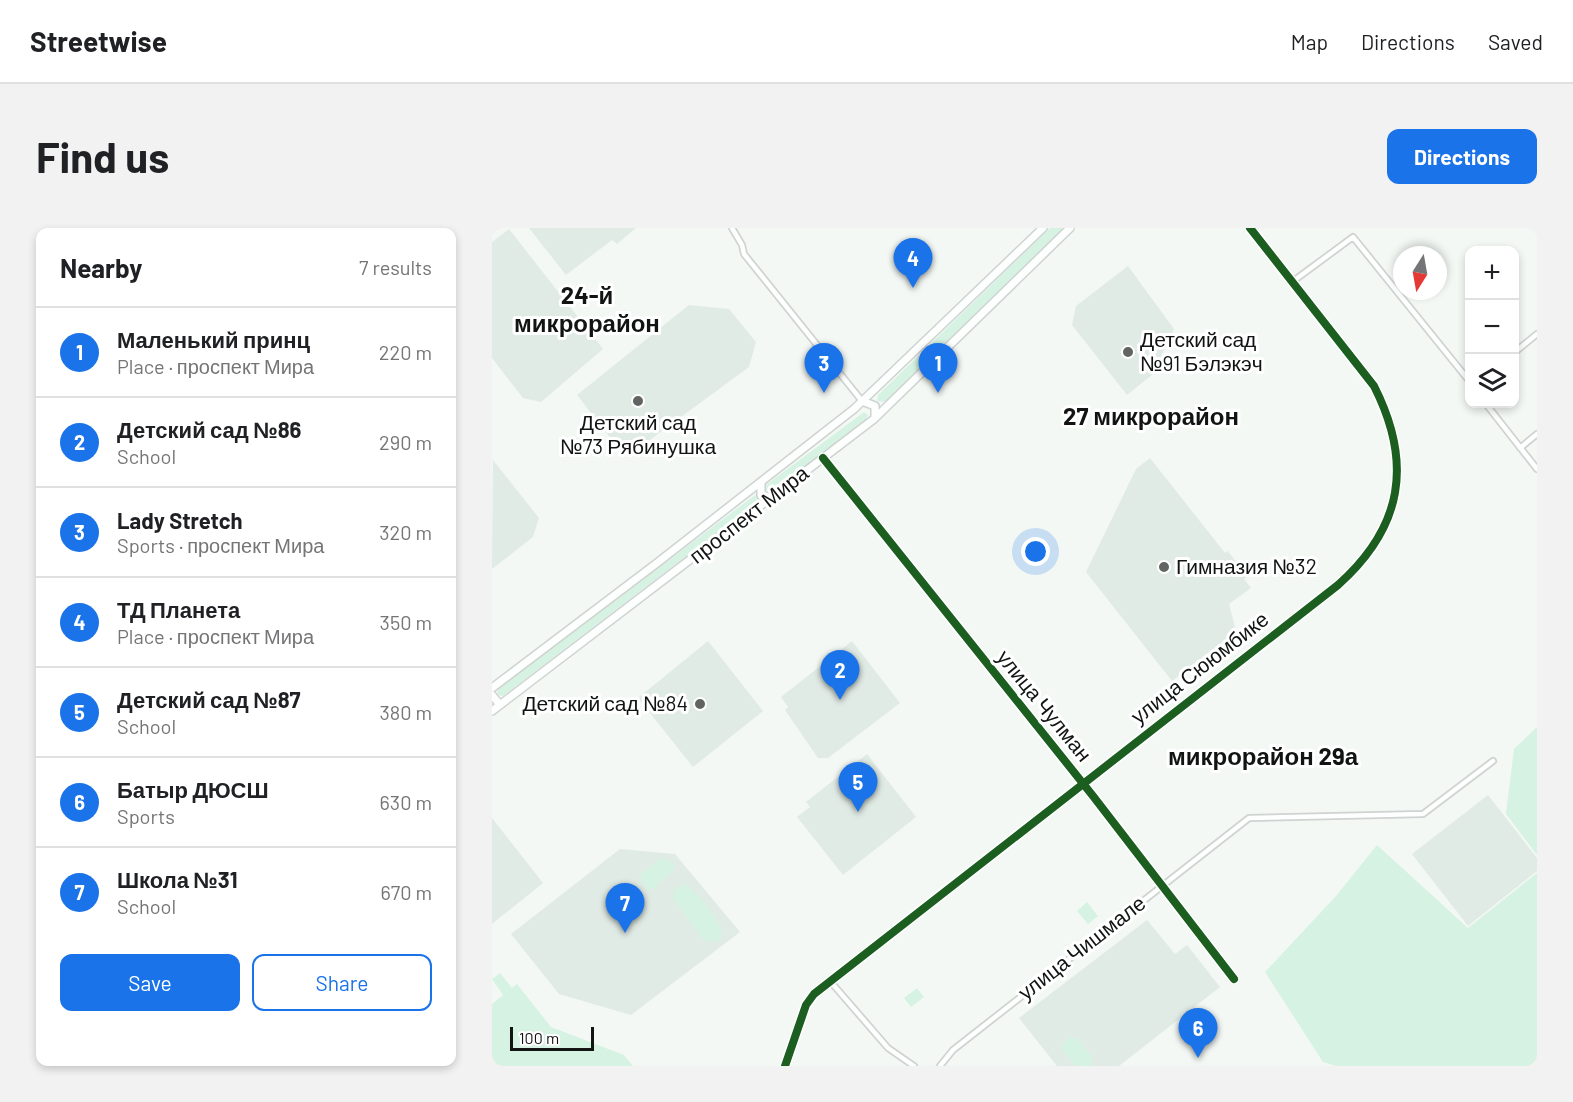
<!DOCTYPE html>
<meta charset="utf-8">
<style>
:root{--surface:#fff;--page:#f2f2f2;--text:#202124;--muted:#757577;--line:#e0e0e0;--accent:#1a73e8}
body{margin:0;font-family:Barlow,sans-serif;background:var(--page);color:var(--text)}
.controls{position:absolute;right:18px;top:18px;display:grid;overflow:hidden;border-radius:12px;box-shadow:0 3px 9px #0003}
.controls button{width:54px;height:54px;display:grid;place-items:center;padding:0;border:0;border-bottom:2px solid var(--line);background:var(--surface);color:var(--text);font:30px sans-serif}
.compass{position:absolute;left:901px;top:18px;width:54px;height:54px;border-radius:50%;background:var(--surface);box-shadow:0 3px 9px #0003;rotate:191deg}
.scale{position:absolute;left:18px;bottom:15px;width:84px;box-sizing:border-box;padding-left:6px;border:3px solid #121413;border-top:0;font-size:16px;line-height:21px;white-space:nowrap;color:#121413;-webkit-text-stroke:4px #fff;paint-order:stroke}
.you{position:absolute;left:544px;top:324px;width:21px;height:21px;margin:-15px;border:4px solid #fff;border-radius:50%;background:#1a73e8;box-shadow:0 0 0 9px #1a73e833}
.badge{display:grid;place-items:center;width:39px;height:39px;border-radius:50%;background:var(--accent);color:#fff;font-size:20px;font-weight:700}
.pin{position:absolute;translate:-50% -50px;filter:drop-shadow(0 2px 3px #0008)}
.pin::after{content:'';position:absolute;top:32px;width:21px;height:18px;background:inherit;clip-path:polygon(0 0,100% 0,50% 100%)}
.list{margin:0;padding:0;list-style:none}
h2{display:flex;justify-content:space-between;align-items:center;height:78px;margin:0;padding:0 24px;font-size:26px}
h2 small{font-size:20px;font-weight:400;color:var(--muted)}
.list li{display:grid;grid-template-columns:39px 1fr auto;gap:18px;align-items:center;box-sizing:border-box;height:90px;padding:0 24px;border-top:2px solid var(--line)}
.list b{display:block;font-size:22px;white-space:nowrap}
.list p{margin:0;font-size:20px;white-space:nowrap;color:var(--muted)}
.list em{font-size:20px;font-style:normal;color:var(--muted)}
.actions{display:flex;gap:12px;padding:18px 24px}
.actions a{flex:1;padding:14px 0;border:2px solid var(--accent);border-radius:12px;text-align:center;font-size:21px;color:var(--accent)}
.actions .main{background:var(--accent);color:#fff}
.icon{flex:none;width:33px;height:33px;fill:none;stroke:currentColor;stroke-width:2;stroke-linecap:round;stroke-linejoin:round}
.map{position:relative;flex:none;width:1045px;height:838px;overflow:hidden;border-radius:12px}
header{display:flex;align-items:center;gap:36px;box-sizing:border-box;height:84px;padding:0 30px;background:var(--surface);border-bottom:2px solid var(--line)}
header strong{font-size:28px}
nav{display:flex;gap:33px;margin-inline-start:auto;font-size:21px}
.intro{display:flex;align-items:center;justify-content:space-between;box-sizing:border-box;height:144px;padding:0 36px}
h1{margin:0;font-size:42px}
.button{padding:15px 27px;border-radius:12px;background:var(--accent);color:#fff;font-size:21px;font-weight:700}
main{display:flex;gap:36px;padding:0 36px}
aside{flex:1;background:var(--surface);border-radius:12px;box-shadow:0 3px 9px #0003}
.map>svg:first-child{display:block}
.built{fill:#e1ebe5}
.green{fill:#d6f2e2}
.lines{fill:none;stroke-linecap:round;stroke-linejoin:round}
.minor-casing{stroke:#cfd3d1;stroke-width:8}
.tertiary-casing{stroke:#cfd3d1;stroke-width:9}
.secondary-casing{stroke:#cfd3d1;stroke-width:10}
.minor{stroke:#fdfefe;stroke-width:4.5}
.tertiary{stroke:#fdfefe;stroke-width:6}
.secondary{stroke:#fdfefe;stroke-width:7}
.cycleway-casing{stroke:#fff;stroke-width:11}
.cycleway{stroke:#1b5e20;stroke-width:8}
.poi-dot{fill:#616462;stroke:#fff;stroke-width:2}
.labels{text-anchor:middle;stroke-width:6;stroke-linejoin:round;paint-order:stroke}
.poi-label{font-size:21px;fill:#121413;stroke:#fff;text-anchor:start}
.street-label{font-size:21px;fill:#121413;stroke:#fff}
.quarter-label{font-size:24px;font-weight:bold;fill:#121413;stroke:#fff}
</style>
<header>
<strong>Streetwise</strong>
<nav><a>Map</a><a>Directions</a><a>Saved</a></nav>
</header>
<div class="intro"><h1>Find us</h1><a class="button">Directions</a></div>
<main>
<aside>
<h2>Nearby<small>7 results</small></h2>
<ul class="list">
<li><span class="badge">1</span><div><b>Маленький принц</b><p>Place · проспект Мира</p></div><em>220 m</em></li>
<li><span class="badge">2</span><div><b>Детский сад №86</b><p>School</p></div><em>290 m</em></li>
<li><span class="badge">3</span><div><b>Lady Stretch</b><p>Sports · проспект Мира</p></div><em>320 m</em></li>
<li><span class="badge">4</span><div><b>ТД Планета</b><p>Place · проспект Мира</p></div><em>350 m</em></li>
<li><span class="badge">5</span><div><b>Детский сад №87</b><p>School</p></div><em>380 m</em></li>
<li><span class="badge">6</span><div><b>Батыр ДЮСШ</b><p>Sports</p></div><em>630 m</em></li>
<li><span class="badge">7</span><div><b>Школа №31</b><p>School</p></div><em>670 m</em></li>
</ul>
<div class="actions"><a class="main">Save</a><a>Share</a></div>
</aside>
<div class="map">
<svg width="1045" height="838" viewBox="0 0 1045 838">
<rect width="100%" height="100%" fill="#f3f8f5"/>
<path class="built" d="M 37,0 L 144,0 L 125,16 L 120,12 L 74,47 Z
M 17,1 L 111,121 L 49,174 L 31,170 L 0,130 L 0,14 Z
M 636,38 L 682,101 L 660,147 L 635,167 L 580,97 L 584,78 Z
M 197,77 L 237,81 L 264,114 L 257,139 L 140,225 L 121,213 L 85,167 Z
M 658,230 L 733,325 L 736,323 L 755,349 L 752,351 L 759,360 L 737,376 L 744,403 L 680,453 L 594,344 L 644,241 Z
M 1,232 L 47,290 L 41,309 L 0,341 Z
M 216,413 L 271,483 L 201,539 L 146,470 Z
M 360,413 L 408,475 L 336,530 L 326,530 L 293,482 L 296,479 L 289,469 Z
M 375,526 L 424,589 L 351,647 L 305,589 L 318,579 L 314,574 Z
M 996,567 L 1045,630 L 1045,643 L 976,698 L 920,626 Z
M 0,590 L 51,655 L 0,696 Z
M 128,621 L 183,626 L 248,704 L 139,787 L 67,766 L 19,706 Z
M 655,692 L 683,726 L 695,717 L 728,759 L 627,838 L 565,838 L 527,790 Z"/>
<path class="green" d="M 558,0 L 575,0 L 540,36 L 393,174 L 385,173 L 386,167 Z
M 372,184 L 376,187 L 374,192 L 279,264 L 273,262 L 274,257 Z
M 263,267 L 267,270 L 265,274 L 11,468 L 5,467 L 6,461 Z
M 1045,499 L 1045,627 L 1014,586 L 1022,521 Z
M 885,617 L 976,700 L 1045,645 L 1045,838 L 844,838 L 831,834 L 773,744 L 844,668 Z
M 171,629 L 182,637 L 182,642 L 161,661 L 156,661 L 149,653 L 148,647 Z
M 191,656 C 202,658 231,696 230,707 L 225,714 L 212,712 L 181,672 L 182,662 Z
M 595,674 L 606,688 L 596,696 L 585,683 Z
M 8,745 L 20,760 L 25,756 L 59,799 L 132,827 L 141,838 L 0,838 L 0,776 L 11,767 L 0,751 Z
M 425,760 L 432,769 L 419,779 L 412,770 Z
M 578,809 L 585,810 L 601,830 L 599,838 L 583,838 L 570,821 L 570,816 Z"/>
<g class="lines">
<defs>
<path id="minor" d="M 240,0 L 250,17 L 252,26 L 370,173
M 800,54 L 861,9 L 978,154
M 1023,124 L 1045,106
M 994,176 L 1045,241
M 1028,220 L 1045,206
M 331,230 L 601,568 L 742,751
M 338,753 L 396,820 L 422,838
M 448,838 L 461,822 L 757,590 L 931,586 L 1001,533"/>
<path id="tertiary" d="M 293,838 L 314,777 L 322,766 L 846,357 C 911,299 921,235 882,158 L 758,0"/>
<path id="secondary" d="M 370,173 L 383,178 L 383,189
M 269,254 L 269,267 L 280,270
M 0,460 L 165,335 L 362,181 L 551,0
M 0,467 L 8,477
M 0,483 L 382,191 L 578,0"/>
</defs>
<use href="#minor" class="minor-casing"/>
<use href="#tertiary" class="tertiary-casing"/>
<use href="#secondary" class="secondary-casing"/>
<use href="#minor" class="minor"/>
<use href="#tertiary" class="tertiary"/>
<use href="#secondary" class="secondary"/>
<defs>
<path id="cycleway" d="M 331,230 L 601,568 L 742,751
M 293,838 L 314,777 L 322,766 L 846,357 C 911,299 921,235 882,158 L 758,0"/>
</defs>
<use href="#cycleway" class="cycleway-casing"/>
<use href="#cycleway" class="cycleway"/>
</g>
<g class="poi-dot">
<circle cx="636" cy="124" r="6"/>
<circle cx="146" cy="173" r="6"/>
<circle cx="672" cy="339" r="6"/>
<circle cx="208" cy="476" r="6"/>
</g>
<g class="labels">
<g class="poi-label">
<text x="648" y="119">Детский сад<tspan x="648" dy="24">№91 Бэлэкэч</tspan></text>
<text x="146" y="202" text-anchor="middle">Детский сад<tspan x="146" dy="24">№73 Рябинушка</tspan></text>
<text x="684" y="346">Гимназия №32</text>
<text x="196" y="483" text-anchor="end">Детский сад №84</text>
</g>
<g class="street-label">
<text transform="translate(257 287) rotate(-38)" y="7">проспект Мира</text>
<text transform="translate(708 440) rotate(-38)" y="7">улица Сююмбике</text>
<text transform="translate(552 478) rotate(51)" y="7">улица Чулман</text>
<text transform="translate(590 720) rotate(-38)" y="7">улица Чишмале</text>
</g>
<g class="quarter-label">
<text x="95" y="76">24-й<tspan x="95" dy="28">микрорайон</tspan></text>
<text x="659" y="197">27 микрорайон</text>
<text x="771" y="537">микрорайон 29а</text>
</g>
</g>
</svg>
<div class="controls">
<button>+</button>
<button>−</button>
<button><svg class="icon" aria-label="layers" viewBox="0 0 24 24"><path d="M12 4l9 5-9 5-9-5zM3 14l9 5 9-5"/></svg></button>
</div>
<svg class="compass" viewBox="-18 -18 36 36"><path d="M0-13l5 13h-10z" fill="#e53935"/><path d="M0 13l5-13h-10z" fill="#757577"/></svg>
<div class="scale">100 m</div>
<div class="you"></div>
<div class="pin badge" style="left:446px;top:165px">1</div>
<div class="pin badge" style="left:348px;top:472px">2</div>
<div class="pin badge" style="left:332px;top:165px">3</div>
<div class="pin badge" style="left:421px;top:60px">4</div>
<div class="pin badge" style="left:366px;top:584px">5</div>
<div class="pin badge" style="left:706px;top:830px">6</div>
<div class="pin badge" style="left:133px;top:705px">7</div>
</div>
</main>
